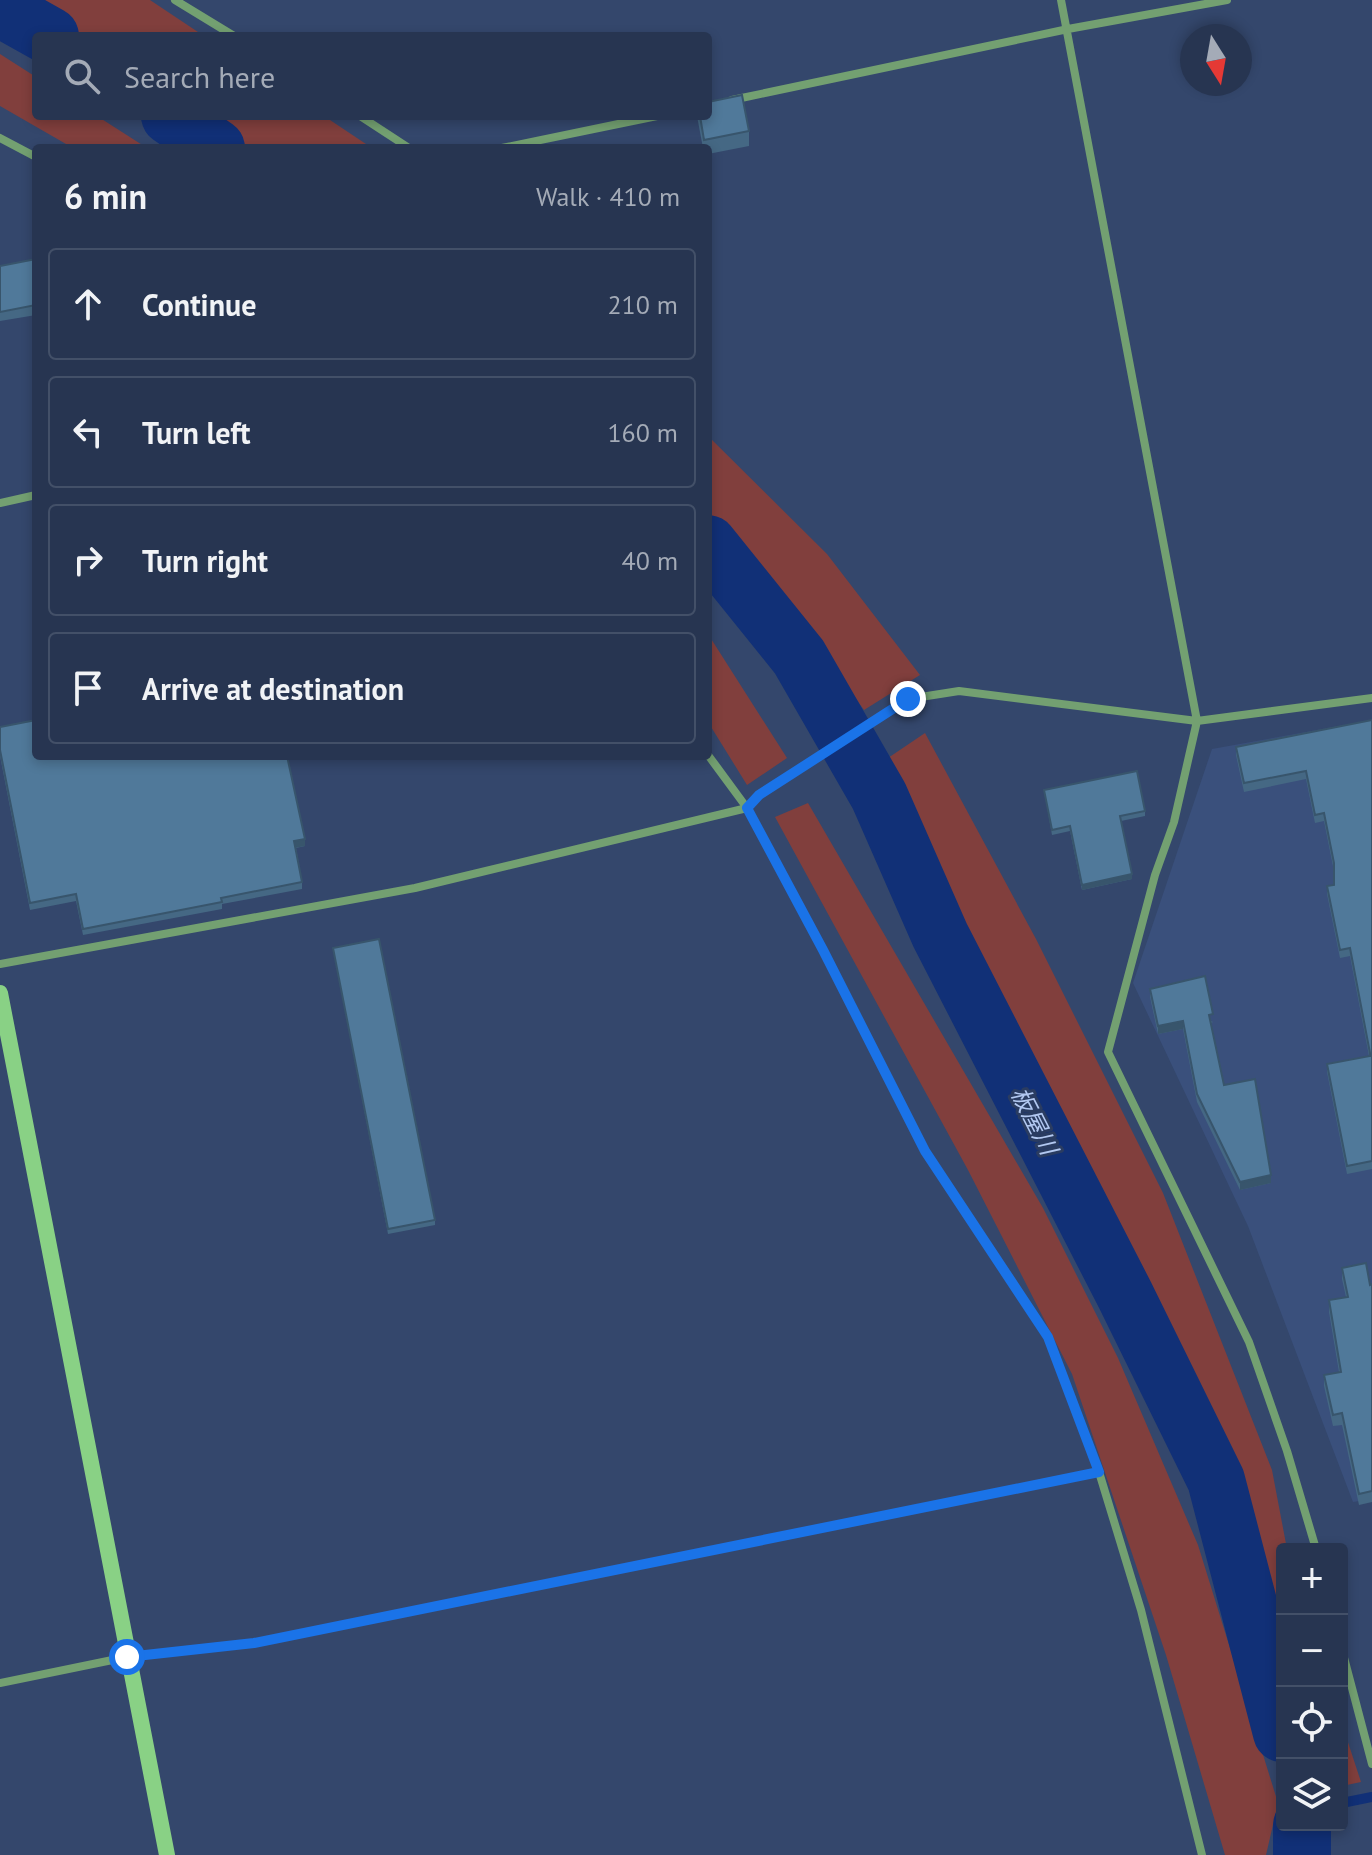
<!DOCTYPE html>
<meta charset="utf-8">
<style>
:root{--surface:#273551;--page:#2f3d58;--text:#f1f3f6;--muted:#a4abb7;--line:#435068}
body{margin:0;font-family:"PT Sans","Noto Sans JP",sans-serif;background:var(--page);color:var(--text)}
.controls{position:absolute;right:24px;bottom:24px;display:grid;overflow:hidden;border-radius:8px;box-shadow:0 4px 12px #0003}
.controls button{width:72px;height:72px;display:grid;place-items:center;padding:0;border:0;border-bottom:2px solid var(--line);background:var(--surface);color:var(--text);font:40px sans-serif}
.compass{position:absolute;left:1180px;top:24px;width:72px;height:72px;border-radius:50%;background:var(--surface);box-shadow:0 4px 12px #0003;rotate:169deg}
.stop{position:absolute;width:24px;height:24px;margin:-18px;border:6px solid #1a73e8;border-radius:50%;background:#fff}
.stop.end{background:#1a73e8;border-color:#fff;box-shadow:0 2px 8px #0008}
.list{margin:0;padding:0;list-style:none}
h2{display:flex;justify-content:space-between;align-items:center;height:104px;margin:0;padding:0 32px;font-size:34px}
h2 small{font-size:26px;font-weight:400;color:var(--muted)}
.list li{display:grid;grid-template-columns:52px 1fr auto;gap:24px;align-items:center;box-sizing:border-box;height:112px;margin:0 16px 16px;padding:0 16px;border:2px solid var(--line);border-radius:8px}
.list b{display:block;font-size:30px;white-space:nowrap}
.list em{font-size:26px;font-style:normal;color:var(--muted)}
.icon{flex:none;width:44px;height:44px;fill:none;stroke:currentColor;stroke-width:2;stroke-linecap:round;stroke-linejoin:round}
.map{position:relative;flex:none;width:1372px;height:1855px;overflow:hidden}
.search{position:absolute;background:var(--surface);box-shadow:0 4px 12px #0003;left:32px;top:32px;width:680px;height:88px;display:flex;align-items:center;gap:20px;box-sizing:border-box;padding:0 28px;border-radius:8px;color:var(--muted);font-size:30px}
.panel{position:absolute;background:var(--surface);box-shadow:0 4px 12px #0003;left:32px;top:144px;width:680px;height:616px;border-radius:8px}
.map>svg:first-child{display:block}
.built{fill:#3a507c}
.green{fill:#813f3d}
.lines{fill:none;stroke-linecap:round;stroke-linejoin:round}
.stream{stroke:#113077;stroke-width:10}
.river{stroke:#113077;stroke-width:58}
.street{stroke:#73a071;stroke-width:8}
.secondary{stroke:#89d185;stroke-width:16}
.wall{fill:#456884}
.shaded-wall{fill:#38556c}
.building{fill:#50799a;stroke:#38556c;stroke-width:2}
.route{stroke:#1a73e8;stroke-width:10}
.labels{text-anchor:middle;stroke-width:6;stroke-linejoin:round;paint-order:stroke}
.water-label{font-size:24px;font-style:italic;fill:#b2c8f1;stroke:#2a3c61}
</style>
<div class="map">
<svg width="1372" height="1855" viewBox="0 0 1372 1855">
<rect width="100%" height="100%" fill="#34476c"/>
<path class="built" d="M 1372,720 L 1372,1499 L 1353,1502 L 1248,1226 L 1133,983 L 1212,749 Z"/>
<path class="green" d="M 32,0 L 150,0 L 204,36 L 83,36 Z
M 0,54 L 36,77 L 36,116 L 97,116 L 147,148 L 73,148 L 0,106 Z
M 197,116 L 324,116 L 372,148 L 242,148 Z
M 708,436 L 827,554 L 920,675 L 864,710 L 799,619 L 750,557 L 708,519 Z
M 708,634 L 787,758 L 747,785 L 708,722 Z
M 925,733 L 1036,939 L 1163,1193 L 1272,1470 L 1287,1549 L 1282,1549 L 1282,1635 L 1136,1265 L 1013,1045 L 888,758 Z
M 808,803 L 1043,1208 L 1118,1358 L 1198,1545 L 1278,1803 L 1266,1855 L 1225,1855 L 1166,1655 L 1072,1374 L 968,1170 L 775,817 Z
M 1342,1724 L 1361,1782 L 1342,1786 Z"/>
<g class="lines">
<path class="stream" d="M 1342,1803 L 1372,1797"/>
<path class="river" d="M 0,8 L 50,36
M 170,116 L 216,148
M 708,544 L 799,657 L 879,796 L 940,935 L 1125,1295 L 1216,1480 L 1282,1733
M 1302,1825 L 1302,1855"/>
<path class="street" d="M 175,0 L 234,36
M 1061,0 L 1197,721 L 1174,822 L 1155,875 L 1108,1052 L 1249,1342 L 1287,1451 L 1316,1549
M 732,100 L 1068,29 L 1227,0
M 360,116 L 409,148
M 0,138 L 36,157
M 502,148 L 657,116
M 0,503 L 36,495
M 708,755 L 747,808 L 823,950 L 925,1151 L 1048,1337 L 1099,1472 L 1141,1610 L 1202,1855
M 0,964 L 415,888 L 747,808 L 759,795 L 908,699 L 959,691 L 1197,721 L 1372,698
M 1342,1650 L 1372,1764
M 0,1683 L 127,1657 L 254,1643 L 1099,1472"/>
<path class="secondary" d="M 0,993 L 167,1855"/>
</g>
<path class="wall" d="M 697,116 L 708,116 L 749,131 L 749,146 L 708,154 L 708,148 L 703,148 Z
M 36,259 L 36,315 L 0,321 L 0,266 Z
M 1372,720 L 1372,1169 L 1347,1174 L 1327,1072 L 1327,1064 L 1369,1056 L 1350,956 L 1340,958 L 1327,894 L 1327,886 L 1334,885 L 1334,871 L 1324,821 L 1315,823 L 1306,779 L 1244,792 L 1236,755 L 1236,747 Z
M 0,727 L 305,846 L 296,848 L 302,882 L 302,889 L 222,904 L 222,909 L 83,935 L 76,901 L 30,910 L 0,756 Z
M 1044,790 L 1145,811 L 1145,816 L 1121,821 L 1132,879 L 1082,890 L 1070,831 L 1052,835 Z
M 333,948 L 435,1220 L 435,1225 L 388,1234 Z
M 1150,989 L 1213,1022 L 1211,1023 L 1224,1085 L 1271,1183 L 1240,1190 L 1197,1102 L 1183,1029 L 1158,1034 L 1150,997 Z
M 1342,1268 L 1370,1285 L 1372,1284 L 1372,1502 L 1359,1505 L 1342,1425 L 1333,1426 L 1324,1386 L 1324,1375 L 1339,1372 L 1329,1312 L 1329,1300 L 1346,1297 L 1342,1279 Z"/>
<path class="shaded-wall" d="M 305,839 L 305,846 L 294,848 L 294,841 Z
M 1132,874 L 1132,879 L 1082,890 L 1082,885 Z
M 1183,1021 L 1183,1029 L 1158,1034 L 1158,1026 Z
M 1271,1175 L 1271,1183 L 1240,1190 L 1240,1182 Z"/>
<path class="building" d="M 742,95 L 749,131 L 704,140 L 700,116 L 708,116 L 708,102 Z
M 36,259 L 36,305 L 0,312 L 0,266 Z
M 36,720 L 36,756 L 287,756 L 305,839 L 294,841 L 302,882 L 221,898 L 222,902 L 83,929 L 76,894 L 30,903 L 0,750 L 0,727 Z
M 1372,720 L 1372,1161 L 1347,1166 L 1327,1064 L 1370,1056 L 1370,1053 L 1350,948 L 1340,950 L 1327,886 L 1334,885 L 1334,863 L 1324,813 L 1315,815 L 1306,771 L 1244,783 L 1236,747 Z
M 1137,771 L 1145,811 L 1120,816 L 1132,874 L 1082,885 L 1070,826 L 1052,830 L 1044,790 Z
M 379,939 L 435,1220 L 388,1229 L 333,948 Z
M 1205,976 L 1213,1014 L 1209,1015 L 1224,1085 L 1255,1079 L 1271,1175 L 1240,1182 L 1197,1094 L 1183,1021 L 1158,1026 L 1150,989 Z
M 1366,1263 L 1370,1285 L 1372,1284 L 1372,1491 L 1359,1494 L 1342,1413 L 1333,1415 L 1324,1375 L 1341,1372 L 1329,1300 L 1348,1297 L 1342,1268 Z"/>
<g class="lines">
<path class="route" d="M 127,1657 L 254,1643 L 1099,1472 L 1048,1337 L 925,1151 L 823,950 L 747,808 L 759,795 L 908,699"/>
</g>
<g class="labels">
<g class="water-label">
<text transform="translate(1034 1121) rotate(63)" y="8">板屋川</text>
</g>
</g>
</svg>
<div class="controls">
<button>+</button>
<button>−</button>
<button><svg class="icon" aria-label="locate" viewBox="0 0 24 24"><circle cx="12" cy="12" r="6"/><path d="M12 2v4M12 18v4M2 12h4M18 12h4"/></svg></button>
<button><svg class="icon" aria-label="layers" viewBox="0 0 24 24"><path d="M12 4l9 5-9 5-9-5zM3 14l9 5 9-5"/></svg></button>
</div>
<svg class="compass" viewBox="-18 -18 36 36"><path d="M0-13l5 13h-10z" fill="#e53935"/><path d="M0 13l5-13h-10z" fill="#a4abb7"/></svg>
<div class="stop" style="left:127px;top:1657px"></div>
<div class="stop end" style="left:908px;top:699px"></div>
<div class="search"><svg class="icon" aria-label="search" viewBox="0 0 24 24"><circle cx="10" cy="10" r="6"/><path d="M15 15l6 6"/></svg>Search here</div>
<section class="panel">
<h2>6 min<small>Walk · 410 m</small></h2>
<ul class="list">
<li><svg class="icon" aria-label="ahead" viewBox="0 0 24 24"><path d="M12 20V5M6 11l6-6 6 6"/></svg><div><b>Continue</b></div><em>210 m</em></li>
<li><svg class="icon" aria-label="left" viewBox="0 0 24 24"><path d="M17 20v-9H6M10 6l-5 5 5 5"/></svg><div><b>Turn left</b></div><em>160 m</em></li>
<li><svg class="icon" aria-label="right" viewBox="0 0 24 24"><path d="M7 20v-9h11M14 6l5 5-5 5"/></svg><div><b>Turn right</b></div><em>40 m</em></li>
<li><svg class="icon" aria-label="arrive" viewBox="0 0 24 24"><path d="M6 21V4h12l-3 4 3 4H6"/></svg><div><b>Arrive at destination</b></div></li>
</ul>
</section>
</div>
